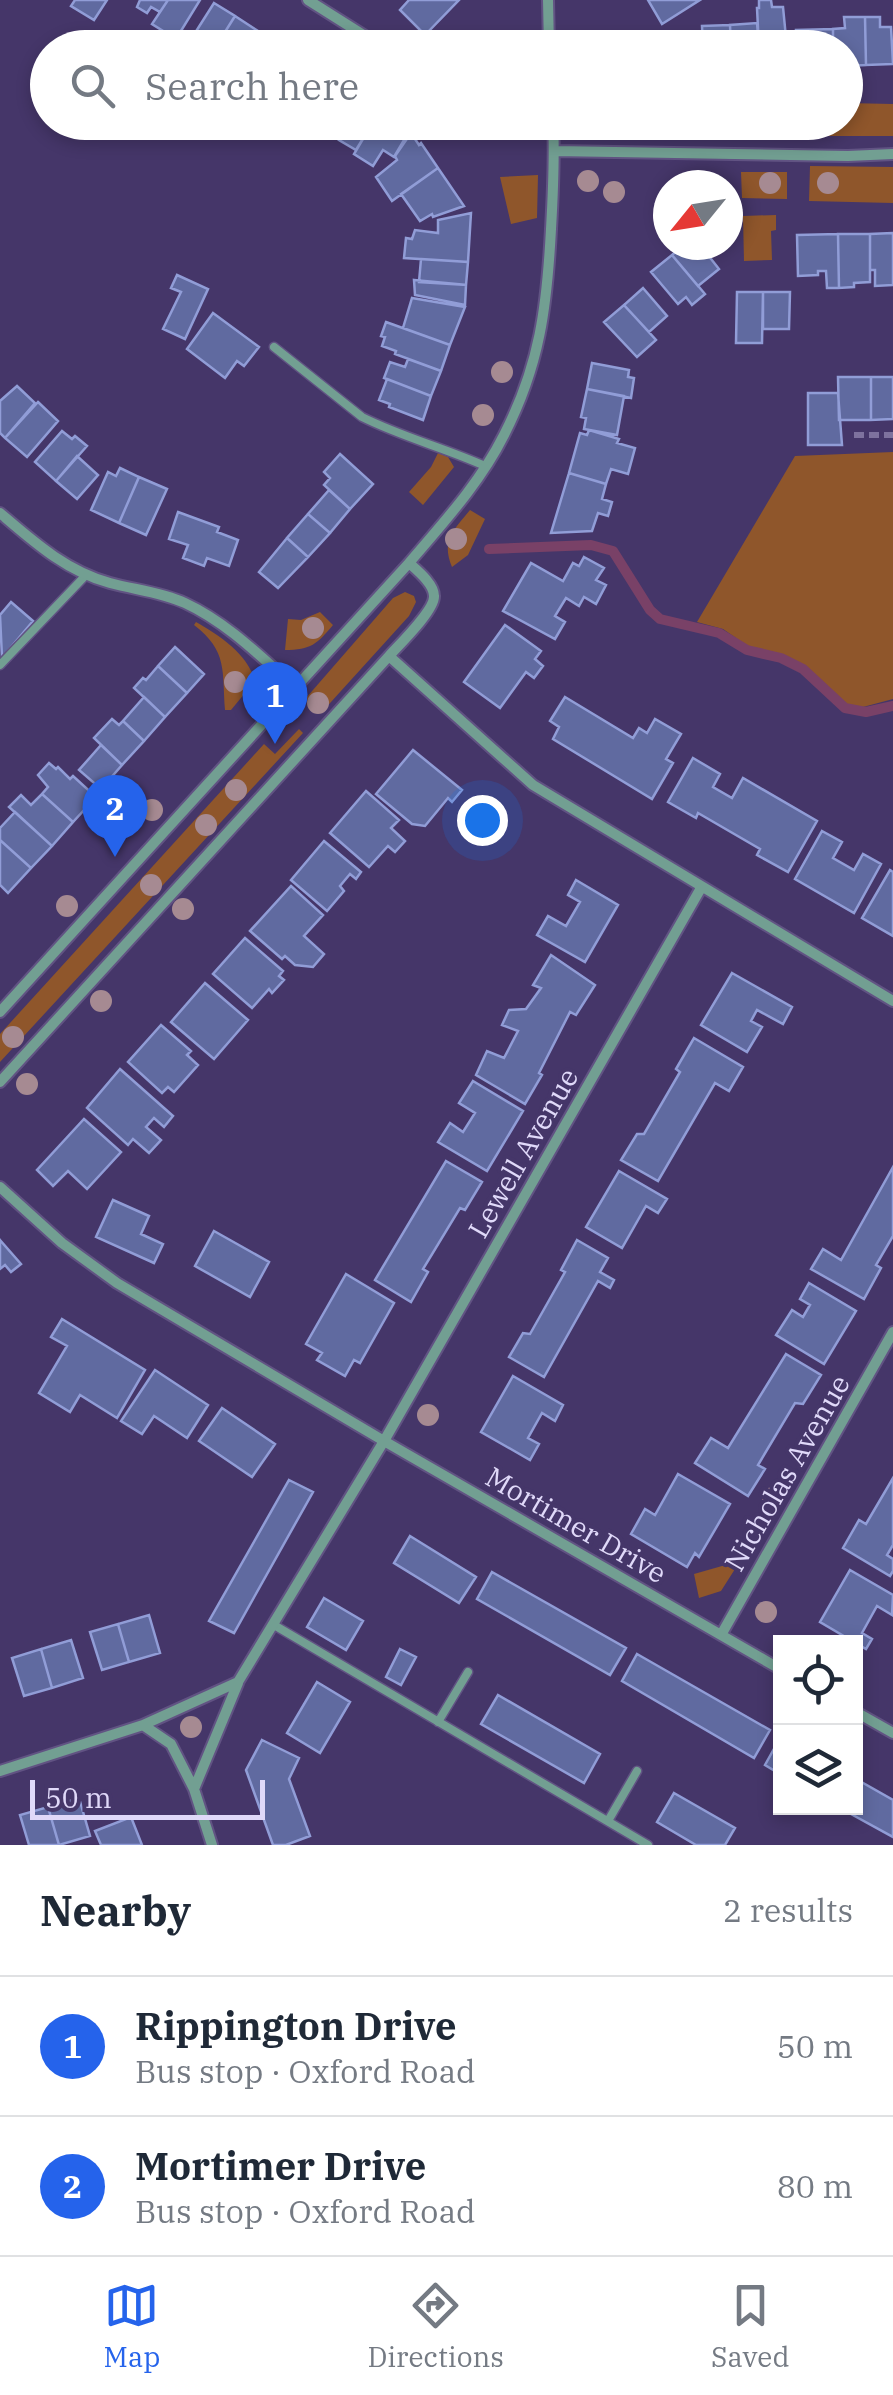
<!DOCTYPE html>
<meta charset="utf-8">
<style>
:root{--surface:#fff;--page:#f2f2f3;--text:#1f2937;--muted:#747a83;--line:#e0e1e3;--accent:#2563eb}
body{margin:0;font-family:"IBM Plex Serif",serif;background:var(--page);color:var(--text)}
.controls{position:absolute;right:30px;bottom:30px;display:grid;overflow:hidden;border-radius:0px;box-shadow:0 5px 15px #0003}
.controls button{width:90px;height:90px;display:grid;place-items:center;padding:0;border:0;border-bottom:2px solid var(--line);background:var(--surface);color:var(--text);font:50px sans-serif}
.compass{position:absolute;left:653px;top:170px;width:90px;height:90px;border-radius:50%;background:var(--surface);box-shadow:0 5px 15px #0003;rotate:240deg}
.scale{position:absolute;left:30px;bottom:25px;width:235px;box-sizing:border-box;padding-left:10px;border:5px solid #e0d9f9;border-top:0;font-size:28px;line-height:35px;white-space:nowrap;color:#e0d9f9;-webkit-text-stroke:8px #453669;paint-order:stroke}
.you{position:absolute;left:482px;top:820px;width:35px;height:35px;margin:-25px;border:8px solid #fff;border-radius:50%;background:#1a73e8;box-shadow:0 0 0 15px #1a73e833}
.badge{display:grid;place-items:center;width:65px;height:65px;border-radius:50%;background:var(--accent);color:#fff;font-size:32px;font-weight:700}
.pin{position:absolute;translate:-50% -82px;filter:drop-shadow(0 2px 5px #0008)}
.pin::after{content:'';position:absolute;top:52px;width:35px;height:30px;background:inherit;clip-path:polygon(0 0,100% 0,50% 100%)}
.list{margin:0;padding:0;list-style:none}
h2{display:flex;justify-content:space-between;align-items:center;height:130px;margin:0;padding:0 40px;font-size:42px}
h2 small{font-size:32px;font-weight:400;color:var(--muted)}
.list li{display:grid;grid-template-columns:65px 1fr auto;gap:30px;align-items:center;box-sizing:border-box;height:140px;padding:0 40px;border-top:2px solid var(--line)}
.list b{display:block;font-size:38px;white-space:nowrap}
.list p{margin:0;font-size:32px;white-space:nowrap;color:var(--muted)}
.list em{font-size:32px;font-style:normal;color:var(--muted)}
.icon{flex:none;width:55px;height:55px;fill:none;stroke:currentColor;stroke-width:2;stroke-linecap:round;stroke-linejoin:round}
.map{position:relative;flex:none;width:893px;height:1845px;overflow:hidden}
.search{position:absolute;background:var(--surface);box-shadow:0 5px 15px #0003;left:30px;right:30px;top:30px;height:110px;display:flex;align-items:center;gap:25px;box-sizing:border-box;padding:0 35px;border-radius:55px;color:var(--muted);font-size:38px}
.sheet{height:410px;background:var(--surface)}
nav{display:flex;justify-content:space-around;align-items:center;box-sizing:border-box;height:140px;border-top:2px solid var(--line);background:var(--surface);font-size:28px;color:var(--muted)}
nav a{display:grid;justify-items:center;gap:5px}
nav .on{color:var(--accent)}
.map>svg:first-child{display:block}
.green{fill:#8f562b}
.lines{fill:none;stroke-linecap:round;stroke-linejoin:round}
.stream{stroke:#794167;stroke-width:10}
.building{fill:#606aa0;stroke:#919dd7;stroke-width:2.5}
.service-casing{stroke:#615383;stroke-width:11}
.minor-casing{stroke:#615383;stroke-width:14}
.path{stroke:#7e729e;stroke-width:6;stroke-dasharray:10 5;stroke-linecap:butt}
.service{stroke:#729f92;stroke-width:8}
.minor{stroke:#729f92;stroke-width:10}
.tree{fill:#a68a92}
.labels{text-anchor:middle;stroke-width:8;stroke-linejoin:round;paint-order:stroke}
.street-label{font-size:28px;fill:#e0d9f9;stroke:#453669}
</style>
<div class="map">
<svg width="893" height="1845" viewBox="0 0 893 1845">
<rect width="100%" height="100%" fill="#453669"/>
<path class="green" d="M 846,103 L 893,104 L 893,136 L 818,136 L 818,123 L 846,122 Z
M 810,166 L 893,167 L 893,203 L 809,201 Z
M 741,172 L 787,172 L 787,199 L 742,198 Z
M 538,175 L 537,218 L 511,224 L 500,177 Z
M 776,215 L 776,230 L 771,231 L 772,260 L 744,261 L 743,216 Z
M 893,452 L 893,699 L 863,707 L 849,706 L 812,672 L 792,659 L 752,649 L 723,629 L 697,622 L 795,456 Z
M 438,453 L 448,457 L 454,467 L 423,505 L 409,492 L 431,467 Z
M 470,510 L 485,519 L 468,555 L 452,567 C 441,540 453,531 470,510 Z
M 405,592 L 414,596 L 416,602 L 409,616 L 321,713 L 306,698 L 393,598 Z
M 320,612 L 333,625 C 317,644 311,650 285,650 L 288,619 L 301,620 Z
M 196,622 C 219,635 248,654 255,681 L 231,710 L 225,710 C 222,671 228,651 194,625 Z
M 299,729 L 303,733 L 0,1062 L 0,1034 L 264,744 L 275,754 Z
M 745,1544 L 749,1547 L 721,1591 L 699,1598 L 694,1574 L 729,1564 Z"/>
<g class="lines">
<path class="stream" d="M 489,549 L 591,545 L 613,551 L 650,610 L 660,619 L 719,633 L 747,650 L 781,658 L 803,669 L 845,708 L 866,712 L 893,706"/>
</g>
<path class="building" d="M 75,0 L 107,0 L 94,20 L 71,6 Z
M 140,0 L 168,0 L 160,12 L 151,7 L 147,13 L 137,7 Z
M 168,0 L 200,0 L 176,39 L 152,24 Z
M 409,0 L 459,0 L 425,35 L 400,10 Z
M 648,0 L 700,0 L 662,24 Z
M 759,0 L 771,0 L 772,7 L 783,7 L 787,48 L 759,48 L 757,8 L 759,8 Z
M 214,3 L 235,16 L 215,48 L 193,48 L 188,44 Z
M 235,16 L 261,33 L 252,48 L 215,48 Z
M 844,17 L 865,17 L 866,65 L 846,66 L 846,48 L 833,48 L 833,29 L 845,28 Z
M 865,17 L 880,17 L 880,27 L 891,27 L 893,64 L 866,65 Z
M 757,23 L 759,48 L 731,48 L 730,25 Z
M 730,25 L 731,48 L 703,48 L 702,26 Z
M 833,29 L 833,48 L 797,48 L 796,30 Z
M 345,122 L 373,122 L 356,150 L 339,140 L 346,129 L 342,127 Z
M 373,122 L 399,122 L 410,130 L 394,157 L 383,150 L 373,166 L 354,154 Z
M 411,133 L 419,145 L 421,143 L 438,168 L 392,201 L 376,177 L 397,160 L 395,156 Z
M 438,168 L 464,206 L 433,217 L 432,214 L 420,221 L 401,194 Z
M 471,213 L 468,262 L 404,258 L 406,238 L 412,239 L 415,230 L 438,233 L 438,220 Z
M 893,233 L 893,285 L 875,286 L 875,270 L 870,270 L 870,234 Z
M 838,234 L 839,288 L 827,288 L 826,271 L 818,271 L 818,275 L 798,276 L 797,235 Z
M 838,234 L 870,234 L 870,282 L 854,283 L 854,287 L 839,288 Z
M 683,245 L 700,245 L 719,269 L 698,286 L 672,255 Z
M 672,255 L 705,294 L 692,305 L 686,297 L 678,304 L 651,272 Z
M 421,259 L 468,262 L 466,285 L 419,282 Z
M 177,275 L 208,289 L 185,339 L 163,329 L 181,292 L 171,288 Z
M 414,280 L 466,285 L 465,305 L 415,295 Z
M 643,288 L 667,316 L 649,332 L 624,305 Z
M 737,292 L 763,292 L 762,343 L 736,343 Z
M 763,292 L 790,292 L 789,329 L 763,329 Z
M 412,298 L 465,307 L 450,345 L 403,328 Z
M 624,305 L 656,340 L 637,357 L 604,322 Z
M 213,313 L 259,347 L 244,366 L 237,361 L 225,378 L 187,349 Z
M 386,322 L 450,345 L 441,371 L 395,354 L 396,351 L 382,346 L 385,337 L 381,336 Z
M 408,359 L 441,371 L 431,396 L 384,378 L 390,362 L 405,367 Z
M 592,363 L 629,370 L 628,377 L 634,378 L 631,398 L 587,389 Z
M 838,377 L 871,377 L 871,420 L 839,420 Z
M 871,377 L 893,377 L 893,419 L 871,420 Z
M 387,379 L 431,396 L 423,420 L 389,407 L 390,404 L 379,400 Z
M 17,386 L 35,403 L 5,438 L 0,433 L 0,401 Z
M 587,389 L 624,396 L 617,435 L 584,429 L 586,418 L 581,417 Z
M 808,393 L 838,393 L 842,445 L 808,445 Z
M 38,402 L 58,421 L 27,457 L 5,438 Z
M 589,430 L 619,439 L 617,443 L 635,448 L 628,474 L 611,469 L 606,484 L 569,473 L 580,433 L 587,435 Z
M 62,431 L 72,439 L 75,436 L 87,446 L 56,481 L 35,462 Z
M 340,454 L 373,484 L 350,509 L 324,485 L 330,478 L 324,472 Z
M 77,456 L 98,475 L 77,499 L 56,481 Z
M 120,468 L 139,477 L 119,523 L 91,510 L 108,472 L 116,476 Z
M 569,473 L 606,484 L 602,499 L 612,502 L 608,516 L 598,513 L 592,531 L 551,533 Z
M 139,477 L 167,489 L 146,535 L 119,523 Z
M 329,490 L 350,509 L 330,533 L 308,514 Z
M 178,512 L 219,527 L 217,532 L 238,540 L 229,566 L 207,558 L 204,566 L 183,558 L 188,545 L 169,539 Z
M 308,514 L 330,533 L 308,557 L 287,538 Z
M 287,538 L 308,557 L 278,588 L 259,572 Z
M 584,557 L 604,568 L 596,580 L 606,585 L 596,604 L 584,597 L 579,606 L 566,598 L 555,616 L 565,622 L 555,639 L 503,611 L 531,563 L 563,581 L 573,563 L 579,566 Z
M 11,602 L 33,621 L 2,658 L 0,615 Z
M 505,625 L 541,651 L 535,659 L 543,666 L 534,678 L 526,672 L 500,708 L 464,682 Z
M 175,647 L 204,674 L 187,693 L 158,666 Z
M 158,666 L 187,693 L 165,717 L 134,688 L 143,678 L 146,680 Z
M 144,697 L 165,717 L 144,741 L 123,721 Z
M 565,697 L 633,738 L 639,728 L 647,733 L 655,719 L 681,734 L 666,759 L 673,763 L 652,799 L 553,739 L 559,727 L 550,721 Z
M 112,719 L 119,725 L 123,721 L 144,741 L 122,765 L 94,738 Z
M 101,745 L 122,765 L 101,789 L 79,770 Z
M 413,750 L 462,790 L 452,802 L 448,798 L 425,826 L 412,824 L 376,794 Z
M 693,758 L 720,774 L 713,787 L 732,798 L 743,778 L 817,821 L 788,872 L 757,855 L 760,849 L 698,813 L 696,818 L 668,802 Z
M 49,763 L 56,769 L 58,767 L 70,779 L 73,776 L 96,797 L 73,822 L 42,794 L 48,787 L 38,775 Z
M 366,791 L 399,820 L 391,828 L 405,841 L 395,852 L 388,846 L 369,867 L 330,833 Z
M 42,794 L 73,822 L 52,846 L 9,807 L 21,795 L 31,805 Z
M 15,812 L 52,846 L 31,868 L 0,840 L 0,828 Z
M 822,831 L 842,842 L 833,858 L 854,870 L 863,854 L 881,864 L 854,913 L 795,879 Z
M 0,840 L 31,868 L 8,893 L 0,885 Z
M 324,841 L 361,872 L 356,879 L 350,874 L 340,886 L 344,891 L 327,911 L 291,880 Z
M 890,870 L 893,872 L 893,936 L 862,918 Z
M 576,880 L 618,905 L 585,962 L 537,935 L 548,916 L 566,926 L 580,902 L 568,895 Z
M 291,886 L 323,915 L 304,936 L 324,954 L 313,967 L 295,965 L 285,956 L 282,959 L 250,931 Z
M 245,938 L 283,971 L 279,976 L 284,980 L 272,993 L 269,989 L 252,1008 L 213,974 Z
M 551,955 L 595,985 L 576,1015 L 570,1012 L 539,1073 L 542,1075 L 525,1104 L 476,1075 L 487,1051 L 504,1058 L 518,1031 L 502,1025 L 509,1010 L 526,1009 L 541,988 L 533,985 Z
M 732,973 L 792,1007 L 783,1024 L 757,1010 L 751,1021 L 762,1027 L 747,1052 L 701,1025 Z
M 205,983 L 248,1020 L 214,1059 L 171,1022 Z
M 161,1025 L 191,1051 L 187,1055 L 198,1065 L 174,1092 L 168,1087 L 162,1093 L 128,1062 Z
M 694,1038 L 743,1067 L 729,1091 L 715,1083 L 658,1181 L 621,1160 L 637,1134 L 644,1134 L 680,1072 L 676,1069 Z
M 120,1069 L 173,1116 L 164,1127 L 154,1118 L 146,1127 L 161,1140 L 149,1153 L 133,1139 L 128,1145 L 87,1108 Z
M 473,1081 L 523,1111 L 487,1171 L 438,1142 L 450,1123 L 463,1132 L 475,1113 L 459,1103 Z
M 84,1119 L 121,1152 L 87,1189 L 68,1171 L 53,1186 L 37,1170 Z
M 446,1161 L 482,1182 L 465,1210 L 460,1208 L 423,1269 L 428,1272 L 411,1302 L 375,1280 Z
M 893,1167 L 893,1236 L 876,1265 L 881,1268 L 864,1299 L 811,1269 L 823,1249 L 841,1260 Z
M 619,1171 L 667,1199 L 658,1213 L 646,1206 L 622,1248 L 586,1227 Z
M 113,1200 L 149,1216 L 141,1234 L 163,1244 L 154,1263 L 96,1237 Z
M 214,1231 L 269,1262 L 250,1297 L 195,1266 Z
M 0,1240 L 21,1264 L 11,1272 L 5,1265 L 0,1269 Z
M 577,1240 L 608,1258 L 600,1272 L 614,1280 L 610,1288 L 598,1281 L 544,1377 L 509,1357 L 523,1333 L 530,1334 L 565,1272 L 561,1270 Z
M 346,1274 L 394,1303 L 360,1363 L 354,1360 L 345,1376 L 317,1360 L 322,1353 L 306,1344 Z
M 809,1283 L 856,1311 L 824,1364 L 776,1335 L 792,1310 L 803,1317 L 810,1305 L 800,1299 Z
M 62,1319 L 145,1370 L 117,1418 L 80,1395 L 70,1412 L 39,1393 L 67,1346 L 51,1337 Z
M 786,1354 L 821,1375 L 803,1404 L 795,1403 L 758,1465 L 765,1469 L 748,1496 L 695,1463 L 711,1438 L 728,1448 Z
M 155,1370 L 208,1405 L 187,1438 L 154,1416 L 142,1434 L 121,1421 Z
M 513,1376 L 563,1405 L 555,1421 L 542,1413 L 528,1438 L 539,1444 L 530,1460 L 481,1432 Z
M 222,1408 L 275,1444 L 252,1477 L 199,1441 Z
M 678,1474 L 730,1504 L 699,1557 L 695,1553 L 687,1567 L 631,1534 L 645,1509 L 655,1515 Z
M 893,1478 L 893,1545 L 887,1555 L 893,1559 L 893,1571 L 890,1576 L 843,1548 L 859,1520 L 866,1524 Z
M 289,1480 L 313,1492 L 234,1633 L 209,1621 Z
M 410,1536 L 476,1577 L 459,1603 L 394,1563 Z
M 850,1570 L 893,1595 L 892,1615 L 877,1606 L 862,1633 L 872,1639 L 866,1649 L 820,1622 Z
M 492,1572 L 626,1648 L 610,1675 L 477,1599 Z
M 324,1598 L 363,1621 L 346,1650 L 307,1627 Z
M 149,1615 L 160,1653 L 129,1662 L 118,1624 Z
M 118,1624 L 129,1662 L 102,1670 L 90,1632 Z
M 71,1640 L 83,1678 L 52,1688 L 41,1649 Z
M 41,1649 L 52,1688 L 24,1696 L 12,1658 Z
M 400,1649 L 416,1657 L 401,1685 L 386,1677 Z
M 637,1654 L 770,1730 L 754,1758 L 622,1681 Z
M 317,1682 L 350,1702 L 320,1753 L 287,1733 Z
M 498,1695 L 600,1754 L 584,1783 L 481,1724 Z
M 780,1738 L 780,1774 L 765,1765 Z
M 262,1740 L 299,1758 L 289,1779 L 310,1836 L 286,1845 L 273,1845 L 246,1770 Z
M 856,1779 L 893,1800 L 893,1837 L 840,1808 L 856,1808 Z
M 674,1793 L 735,1828 L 725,1845 L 696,1845 L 657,1822 Z
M 79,1798 L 90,1836 L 59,1845 L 48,1807 Z
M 48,1807 L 59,1845 L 29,1845 L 20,1815 Z
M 131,1817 L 142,1845 L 101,1845 L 95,1831 Z"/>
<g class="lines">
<defs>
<path id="service" d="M 274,347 L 362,417 C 402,437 445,448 485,466
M 0,665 L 86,575
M 274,1625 L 648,1845
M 438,1722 L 468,1672
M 608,1821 L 637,1771"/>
<path id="minor" d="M 308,0 L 384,48
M 548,0 L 549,48
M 555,151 L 848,156 L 893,154
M 0,513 C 34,542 66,571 110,583 C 136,590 161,592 185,603 C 228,623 262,658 296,688
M 389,656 L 533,785 L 893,1001
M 0,1012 L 409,563 C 443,523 480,483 504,435 C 540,365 547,306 551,229 C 553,194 555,158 553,122
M 0,1082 L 389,656 C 399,645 435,610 434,596 C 434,584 418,571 409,563
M 0,1187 L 62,1243 L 117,1283 L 384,1441 L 780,1669
M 721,1635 L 893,1332
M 856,1712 L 893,1733
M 143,1725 L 171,1744 L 194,1789
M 0,1771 L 143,1725 L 238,1682 L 384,1441 L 701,888
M 212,1845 L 194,1789 L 238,1683"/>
</defs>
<use href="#service" class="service-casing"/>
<use href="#minor" class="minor-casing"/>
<path class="path" d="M 854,435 L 893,435"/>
<use href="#service" class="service"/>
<use href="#minor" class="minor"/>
</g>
<g class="tree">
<circle cx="588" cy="181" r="11"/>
<circle cx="770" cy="183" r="11"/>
<circle cx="828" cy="183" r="11"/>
<circle cx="614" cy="192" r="11"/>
<circle cx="502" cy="372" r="11"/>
<circle cx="483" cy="415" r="11"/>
<circle cx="456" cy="539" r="11"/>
<circle cx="313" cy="628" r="11"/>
<circle cx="235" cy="682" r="11"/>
<circle cx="318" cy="703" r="11"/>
<circle cx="236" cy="790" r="11"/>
<circle cx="152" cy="810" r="11"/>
<circle cx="206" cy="825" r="11"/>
<circle cx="151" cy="885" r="11"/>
<circle cx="67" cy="906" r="11"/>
<circle cx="183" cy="909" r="11"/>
<circle cx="101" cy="1001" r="11"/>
<circle cx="13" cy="1037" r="11"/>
<circle cx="27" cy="1084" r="11"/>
<circle cx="428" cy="1415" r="11"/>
<circle cx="773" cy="1498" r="11"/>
<circle cx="766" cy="1612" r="11"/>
<circle cx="191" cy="1727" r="11"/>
</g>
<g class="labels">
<g class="street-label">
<text transform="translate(523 1153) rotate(-60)" y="10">Lewell Avenue</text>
<text transform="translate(787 1473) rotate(-60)" y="10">Nicholas Avenue</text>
<text transform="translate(576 1525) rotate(30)" y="10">Mortimer Drive</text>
</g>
</g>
</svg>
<div class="controls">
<button><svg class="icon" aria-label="locate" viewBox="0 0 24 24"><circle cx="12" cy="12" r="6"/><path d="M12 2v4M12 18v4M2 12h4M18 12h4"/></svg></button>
<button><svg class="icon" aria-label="layers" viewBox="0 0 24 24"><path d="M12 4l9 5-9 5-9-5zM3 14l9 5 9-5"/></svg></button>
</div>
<svg class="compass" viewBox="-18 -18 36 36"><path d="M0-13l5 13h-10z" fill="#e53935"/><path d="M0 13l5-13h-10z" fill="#747a83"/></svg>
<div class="scale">50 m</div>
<div class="you"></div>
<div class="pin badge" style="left:275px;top:744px">1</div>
<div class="pin badge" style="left:115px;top:857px">2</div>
<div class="search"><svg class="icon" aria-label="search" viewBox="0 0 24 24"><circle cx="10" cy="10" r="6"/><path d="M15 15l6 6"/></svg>Search here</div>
</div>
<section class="sheet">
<h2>Nearby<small>2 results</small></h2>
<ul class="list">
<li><span class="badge">1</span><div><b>Rippington Drive</b><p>Bus stop · Oxford Road</p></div><em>50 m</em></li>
<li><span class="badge">2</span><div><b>Mortimer Drive</b><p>Bus stop · Oxford Road</p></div><em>80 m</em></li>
</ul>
</section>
<nav>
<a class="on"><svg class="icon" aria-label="map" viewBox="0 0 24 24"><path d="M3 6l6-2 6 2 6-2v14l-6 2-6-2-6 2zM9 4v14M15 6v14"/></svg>Map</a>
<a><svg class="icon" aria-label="directions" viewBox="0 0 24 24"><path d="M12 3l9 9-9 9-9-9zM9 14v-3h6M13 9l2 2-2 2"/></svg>Directions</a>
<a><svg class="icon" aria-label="saved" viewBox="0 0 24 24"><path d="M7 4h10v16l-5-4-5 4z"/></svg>Saved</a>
</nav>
